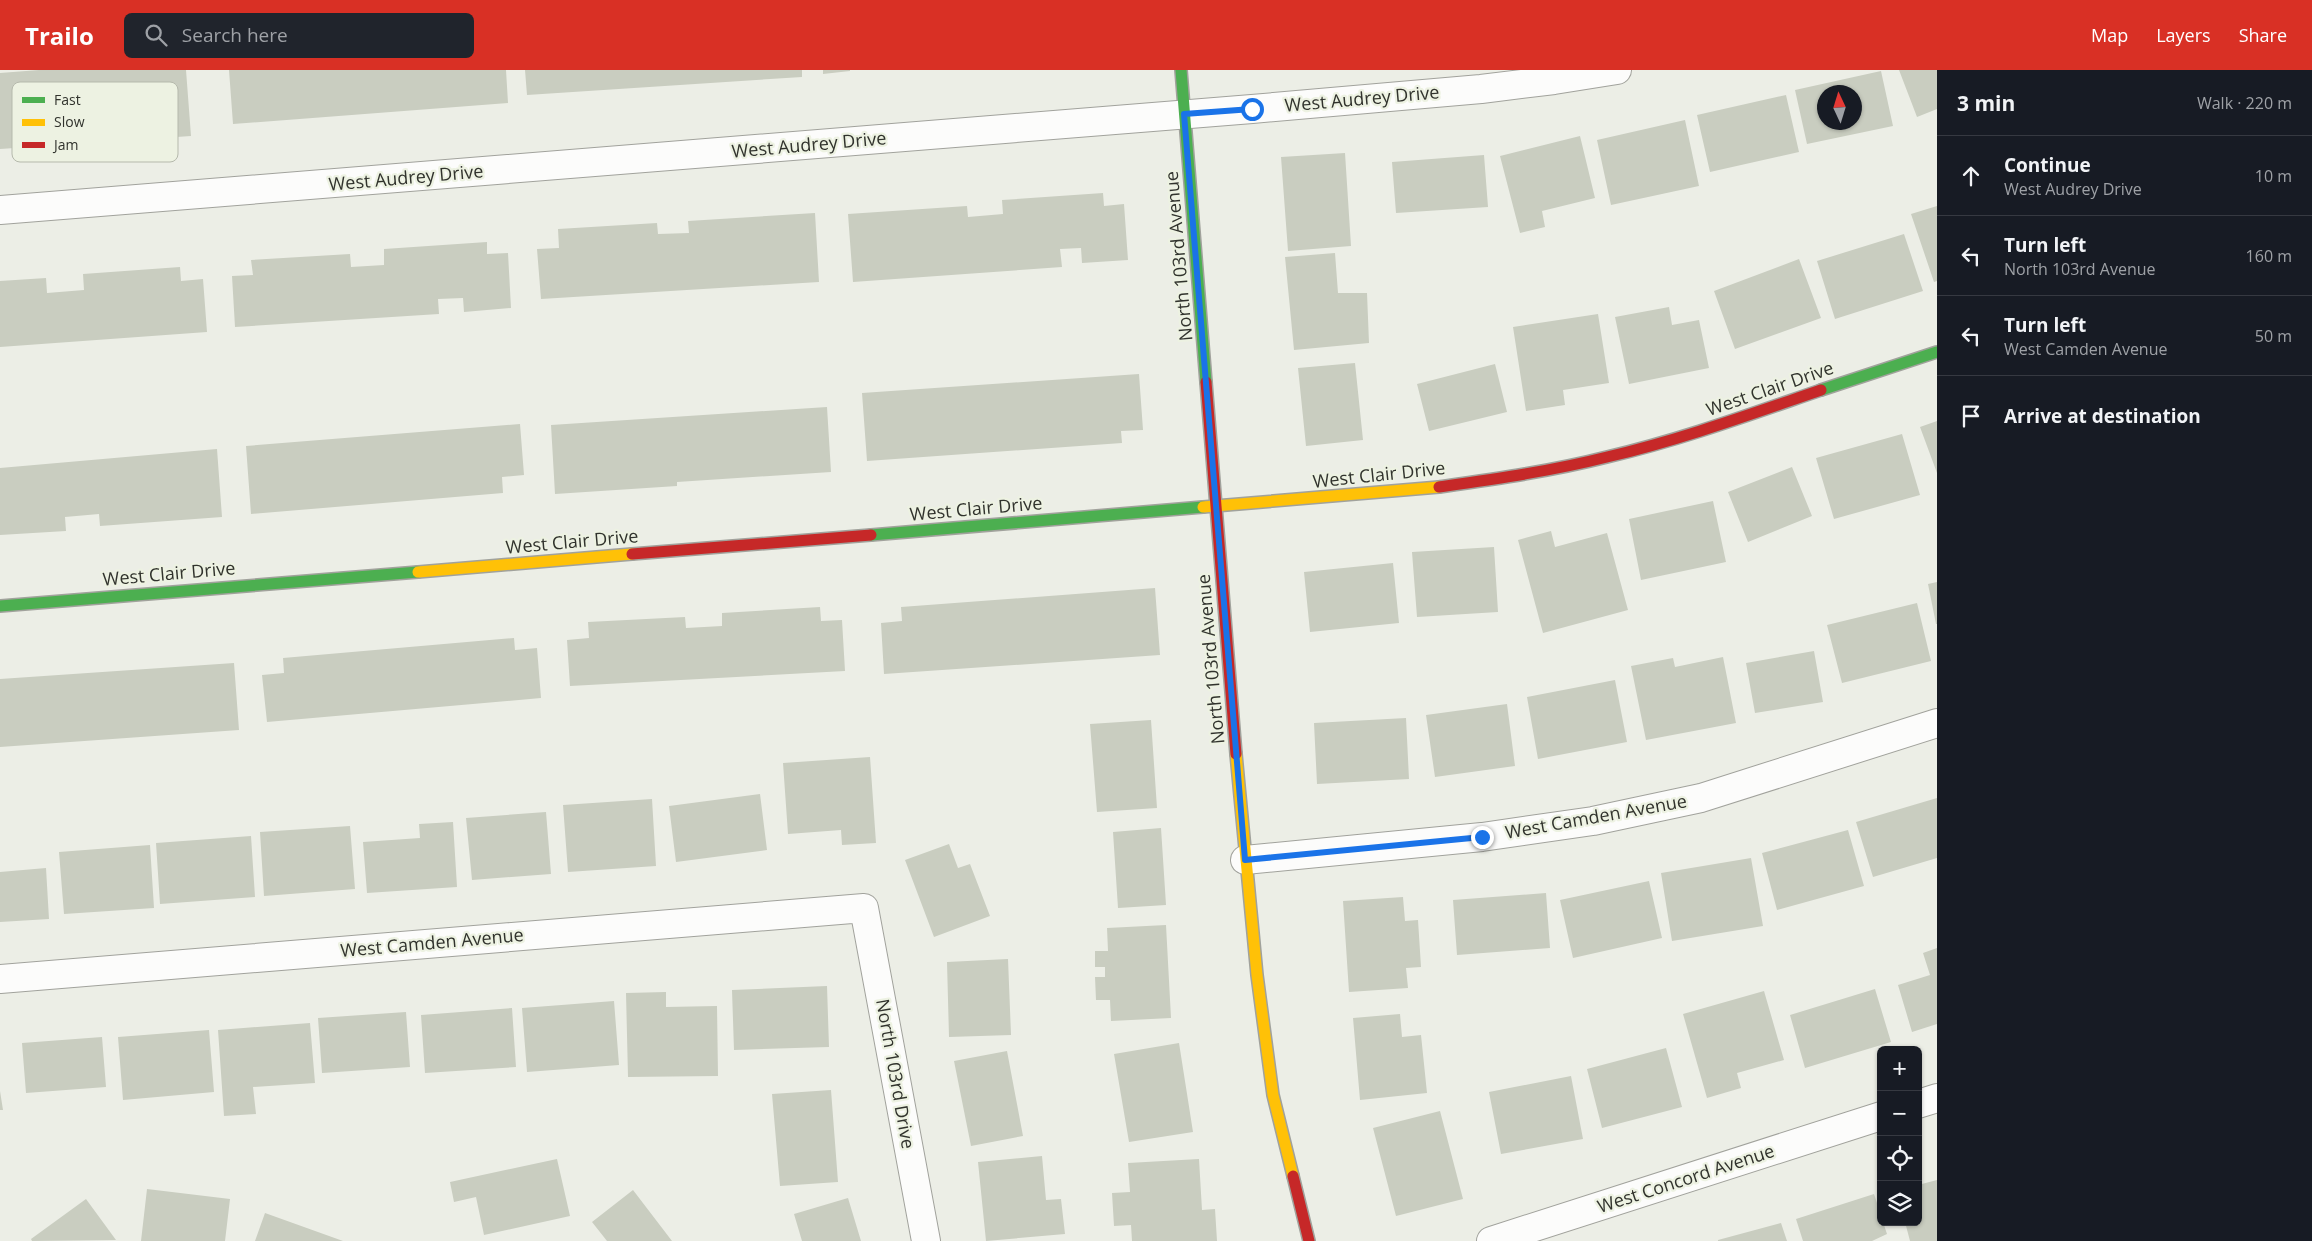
<!DOCTYPE html>
<meta charset="utf-8">
<style>
:root{--surface:#171b24;--page:#20242c;--text:#f1f3f6;--muted:#9ea1a6;--line:#363941;--accent:#d93025}
body{margin:0;font-family:"Open Sans",sans-serif;background:var(--page);color:var(--text)}
.controls{position:absolute;right:15px;bottom:15px;display:grid;overflow:hidden;border-radius:8px;box-shadow:0 1px 4px #0004}
.controls button{width:45px;height:45px;display:grid;place-items:center;padding:0;border:0;border-bottom:1px solid var(--line);background:var(--surface);color:var(--text);font:25px sans-serif}
.compass{position:absolute;left:1817px;top:15px;width:45px;height:45px;border-radius:50%;background:var(--surface);box-shadow:0 1px 4px #0004;rotate:356deg}
.stop{position:absolute;width:15px;height:15px;margin:-11px;border:4px solid #1a73e8;border-radius:50%;background:#fff}
.stop.end{background:#1a73e8;border-color:#fff;box-shadow:0 1px 5px #0008}
.list{margin:0;padding:0;list-style:none}
h2{display:flex;justify-content:space-between;align-items:center;height:65px;margin:0;padding:0 20px;font-size:21px}
h2 small{font-size:16px;font-weight:400;color:var(--muted)}
.list li{display:grid;grid-template-columns:32px 1fr auto;gap:15px;align-items:center;box-sizing:border-box;height:80px;padding:0 20px;border-top:1px solid var(--line)}
.list b{display:block;font-size:19px;white-space:nowrap}
.list p{margin:0;font-size:16px;white-space:nowrap;color:var(--muted)}
.list em{font-size:16px;font-style:normal;color:var(--muted)}
.icon{flex:none;width:28px;height:28px;fill:none;stroke:currentColor;stroke-width:2;stroke-linecap:round;stroke-linejoin:round}
.map{position:relative;flex:none;width:1937px;height:1171px;overflow:hidden}
header{display:flex;align-items:center;gap:30px;box-sizing:border-box;height:70px;padding:0 25px;background:var(--accent);color:#fff}
header strong{font-size:24px}
nav{display:flex;gap:28px;margin-inline-start:auto;font-size:18px}
.search{width:350px;height:45px;background:var(--page);display:flex;align-items:center;gap:12px;box-sizing:border-box;padding:0 18px;border-radius:8px;color:var(--muted);font-size:19px}
main{display:flex}
aside{flex:1;background:var(--surface)}
.map>svg:first-child{display:block}
.building{fill:#c9cdc0;fill-rule:evenodd}
.lines{fill:none;stroke-linecap:round;stroke-linejoin:round}
.street-casing{stroke:#a1a29c;stroke-width:30}
.fast-casing{stroke:#a1a29c;stroke-width:14}
.slow-casing{stroke:#a1a29c;stroke-width:14}
.jam-casing{stroke:#a1a29c;stroke-width:14}
.street{stroke:#fcfcfb;stroke-width:28}
.fast{stroke:#4caf50;stroke-width:11}
.slow{stroke:#ffc107;stroke-width:11}
.jam{stroke:#c62828;stroke-width:11}
.route{stroke:#1a73e8;stroke-width:6}
.labels{text-anchor:middle;stroke-width:4.5;stroke-linejoin:round;paint-order:stroke}
.street-label{font-size:18px;fill:#31332d;stroke:#edf2e2}
.key{fill:#edf2e2;stroke:#b5b9ac;stroke-width:1}
.key-label{font-size:14px;fill:#31332d}
</style>
<header>
<strong>Trailo</strong>
<div class="search"><svg class="icon" aria-label="search" viewBox="0 0 24 24"><circle cx="10" cy="10" r="6"/><path d="M15 15l6 6"/></svg>Search here</div>
<nav><a>Map</a><a>Layers</a><a>Share</a></nav>
</header>
<main>
<div class="map">
<svg width="1937" height="1171" viewBox="0 0 1937 1171">
<rect width="100%" height="100%" fill="#eceee6"/>
<path class="building" d="M 39,0 L 186,0 L 191,66 L 0,79 L 0,3 Z
M 229,0 L 506,0 L 508,33 L 233,54 Z
M 525,0 L 802,0 L 802,7 L 527,25 Z
M 823,0 L 850,0 L 850,1 L 823,4 Z
M 1899,0 L 1937,0 L 1937,39 L 1917,47 Z
M 1881,1 L 1893,56 L 1807,74 L 1795,20 ZM 1824,22 L 1854,22 L 1854,52 L 1824,52 Z
M 1786,25 L 1799,82 L 1710,102 L 1697,45 Z
M 1685,50 L 1699,116 L 1611,135 L 1597,70 Z
M 1580,66 L 1595,128 L 1542,141 L 1545,157 L 1520,163 L 1500,86 Z
M 1345,83 L 1351,176 L 1288,181 L 1281,87 Z
M 1484,85 L 1488,137 L 1396,143 L 1392,92 Z
M 1103,123 L 1104,136 L 1124,134 L 1128,190 L 1082,193 L 1081,178 L 1060,179 L 1062,197 L 853,212 L 848,144 L 967,136 L 968,147 L 1003,144 L 1002,130 Z
M 1937,136 L 1937,211 L 1934,212 L 1911,144 Z
M 815,143 L 819,212 L 541,229 L 537,179 L 559,178 L 558,159 L 657,153 L 658,164 L 689,163 L 688,151 Z
M 1904,164 L 1923,221 L 1835,249 L 1817,191 Z
M 487,172 L 487,184 L 508,183 L 511,238 L 464,242 L 463,228 L 438,229 L 439,244 L 235,257 L 232,206 L 253,205 L 251,190 L 350,184 L 351,197 L 384,195 L 384,179 Z
M 1335,183 L 1338,223 L 1367,223 L 1369,273 L 1294,280 L 1285,187 Z
M 1799,189 L 1821,248 L 1735,279 L 1714,221 Z
M 180,197 L 181,211 L 203,209 L 207,262 L 0,277 L 0,211 L 46,208 L 47,223 L 84,220 L 83,204 Z
M 1669,237 L 1672,255 L 1699,250 L 1709,298 L 1629,314 L 1615,247 Z
M 1598,244 L 1609,313 L 1563,320 L 1565,335 L 1526,341 L 1513,257 Z
M 1355,293 L 1363,370 L 1306,376 L 1298,298 Z
M 1495,294 L 1507,342 L 1429,361 L 1417,314 Z
M 1139,304 L 1143,360 L 1121,361 L 1122,373 L 867,391 L 862,323 Z
M 827,337 L 831,402 L 677,412 L 677,416 L 555,424 L 551,355 Z
M 1937,351 L 1937,403 L 1920,357 Z
M 520,354 L 524,405 L 502,407 L 503,423 L 251,444 L 246,376 Z
M 1902,364 L 1920,425 L 1834,449 L 1816,388 Z
M 217,379 L 222,447 L 100,456 L 99,444 L 65,447 L 66,461 L 0,465 L 0,398 Z
M 1792,397 L 1812,446 L 1748,472 L 1728,422 Z
M 1713,431 L 1726,492 L 1641,510 L 1629,449 Z
M 1551,461 L 1555,477 L 1607,463 L 1628,540 L 1543,563 L 1518,470 Z
M 1494,477 L 1498,542 L 1417,547 L 1412,482 Z
M 1393,493 L 1399,553 L 1310,562 L 1304,502 Z
M 1937,512 L 1937,554 L 1936,554 L 1928,514 Z
M 1155,518 L 1160,585 L 884,604 L 881,553 L 902,551 L 901,537 Z
M 1917,533 L 1931,591 L 1842,613 L 1827,555 Z
M 820,537 L 821,551 L 842,550 L 845,601 L 570,616 L 567,570 L 589,568 L 588,552 L 685,547 L 686,558 L 722,556 L 722,543 Z
M 514,568 L 515,580 L 537,578 L 541,628 L 267,652 L 262,605 L 284,603 L 283,588 Z
M 1814,581 L 1823,632 L 1755,643 L 1746,593 Z
M 1723,587 L 1736,653 L 1646,670 L 1631,596 L 1673,588 L 1675,597 Z
M 234,593 L 239,660 L 0,677 L 0,609 Z
M 1615,610 L 1627,672 L 1538,689 L 1527,627 Z
M 1507,634 L 1515,696 L 1435,707 L 1426,645 Z
M 1406,648 L 1409,709 L 1317,714 L 1314,653 Z
M 1151,650 L 1157,738 L 1097,742 L 1090,654 Z
M 870,687 L 876,773 L 842,775 L 841,760 L 788,764 L 783,693 Z
M 760,724 L 767,780 L 676,792 L 669,736 Z
M 1937,728 L 1937,788 L 1873,807 L 1856,752 Z
M 652,729 L 656,796 L 568,802 L 563,735 Z
M 546,742 L 551,804 L 472,810 L 466,748 Z
M 453,752 L 457,817 L 367,823 L 363,772 L 420,768 L 419,754 Z
M 350,756 L 355,819 L 264,826 L 260,762 Z
M 1161,758 L 1166,835 L 1118,838 L 1113,762 Z
M 1848,760 L 1864,816 L 1777,840 L 1762,783 Z
M 251,766 L 255,827 L 160,834 L 156,773 Z
M 949,774 L 958,798 L 970,794 L 990,846 L 934,867 L 905,790 Z
M 150,775 L 154,838 L 64,844 L 59,782 Z
M 1751,788 L 1763,856 L 1672,871 L 1661,803 Z
M 46,798 L 49,849 L 0,852 L 0,802 Z
M 1649,811 L 1662,868 L 1573,888 L 1560,830 Z
M 1546,823 L 1550,878 L 1457,885 L 1453,830 Z
M 1403,827 L 1405,851 L 1418,850 L 1421,897 L 1406,898 L 1408,918 L 1349,922 L 1343,831 Z
M 1166,855 L 1171,948 L 1111,951 L 1110,930 L 1096,930 L 1095,907 L 1105,907 L 1105,897 L 1095,897 L 1095,881 L 1108,881 L 1107,858 Z
M 1937,878 L 1937,954 L 1912,962 L 1898,915 L 1930,905 L 1923,883 Z
M 1008,889 L 1011,965 L 949,967 L 947,892 Z
M 827,916 L 829,977 L 734,980 L 732,920 Z
M 1875,919 L 1891,972 L 1805,998 L 1790,945 Z
M 1764,921 L 1784,990 L 1737,1003 L 1741,1018 L 1707,1028 L 1683,944 Z
M 666,922 L 666,937 L 717,936 L 718,1006 L 628,1007 L 626,923 Z
M 614,931 L 619,995 L 527,1002 L 522,938 Z
M 512,938 L 516,997 L 425,1003 L 421,945 Z
M 406,942 L 410,997 L 322,1003 L 318,948 Z
M 1400,944 L 1402,967 L 1421,965 L 1427,1023 L 1360,1030 L 1353,948 Z
M 310,953 L 315,1013 L 253,1017 L 256,1044 L 224,1046 L 218,960 Z
M 209,960 L 214,1022 L 123,1030 L 118,967 Z
M 102,967 L 106,1017 L 26,1023 L 22,973 Z
M 1179,973 L 1193,1062 L 1129,1072 L 1114,984 Z
M 1666,978 L 1682,1037 L 1602,1058 L 1587,999 Z
M 1007,981 L 1023,1066 L 971,1076 L 954,991 Z
M 1571,1006 L 1583,1069 L 1501,1084 L 1489,1022 Z
M 831,1020 L 838,1112 L 780,1116 L 772,1024 Z
M 0,1021 L 3,1040 L 0,1040 Z
M 1440,1041 L 1463,1129 L 1396,1146 L 1373,1058 Z
M 1042,1086 L 1046,1130 L 1061,1129 L 1065,1164 L 986,1171 L 978,1092 Z
M 557,1089 L 570,1146 L 484,1165 L 476,1127 L 454,1132 L 450,1112 Z
M 1199,1089 L 1202,1140 L 1215,1139 L 1217,1171 L 1132,1171 L 1131,1155 L 1114,1156 L 1112,1123 L 1130,1122 L 1128,1093 Z
M 1937,1110 L 1937,1171 L 1910,1171 L 1905,1152 L 1918,1152 L 1918,1115 Z
M 147,1119 L 230,1129 L 225,1171 L 141,1171 Z
M 633,1120 L 672,1171 L 607,1171 L 592,1152 Z
M 1874,1124 L 1881,1145 L 1881,1152 L 1883,1152 L 1887,1164 L 1872,1171 L 1803,1171 L 1796,1149 Z
M 848,1128 L 861,1171 L 802,1171 L 794,1144 Z
M 86,1129 L 116,1170 L 32,1171 L 31,1169 Z
M 265,1143 L 343,1171 L 255,1171 Z
M 1781,1153 L 1787,1171 L 1718,1171 L 1718,1170 Z"/>
<g class="lines">
<defs>
<path id="street" d="M 0,140 L 1252,39 L 1481,19 L 1554,10 L 1617,0
M 1245,790 L 1482,767 L 1593,751 L 1701,728 L 1937,653
M 0,909 L 864,838 L 926,1171
M 1918,1034 L 1937,1028
M 1491,1171 L 1881,1046"/>
<path id="fast" d="M 1181,0 L 1206,312
M 1821,320 L 1937,282
M 871,465 L 1203,437
M 0,536 L 418,502"/>
<path id="slow" d="M 1203,437 L 1439,417
M 418,502 L 632,484
M 1236,684 L 1257,905 L 1273,1025 L 1293,1106"/>
<path id="jam" d="M 1206,312 L 1236,684
M 1439,417 C 1495,409 1552,401 1607,387 C 1680,370 1751,344 1821,320
M 632,484 L 871,465
M 1293,1106 L 1309,1171"/>
</defs>
<use href="#street" class="street-casing"/>
<use href="#fast" class="fast-casing"/>
<use href="#slow" class="slow-casing"/>
<use href="#jam" class="jam-casing"/>
<use href="#street" class="street"/>
<use href="#fast" class="fast"/>
<use href="#slow" class="slow"/>
<use href="#jam" class="jam"/>
</g>
<g class="lines">
<path class="route" d="M 1252,39 L 1184,44 L 1245,790 L 1482,767"/>
</g>
<g class="labels">
<g class="street-label">
<text transform="translate(1362 29) rotate(-5)" y="6">West Audrey Drive</text>
<text transform="translate(809 75) rotate(-5)" y="6">West Audrey Drive</text>
<text transform="translate(406 108) rotate(-5)" y="6">West Audrey Drive</text>
<text transform="translate(1179 186) rotate(-95)" y="6">North 103rd Avenue</text>
<text transform="translate(1770 319) rotate(-19)" y="6">West Clair Drive</text>
<text transform="translate(1379 405) rotate(-6)" y="6">West Clair Drive</text>
<text transform="translate(976 439) rotate(-5)" y="6">West Clair Drive</text>
<text transform="translate(572 472) rotate(-5)" y="6">West Clair Drive</text>
<text transform="translate(169 504) rotate(-5)" y="6">West Clair Drive</text>
<text transform="translate(1211 589) rotate(-95)" y="6">North 103rd Avenue</text>
<text transform="translate(1596 747) rotate(-10)" y="6">West Camden Avenue</text>
<text transform="translate(432 873) rotate(-5)" y="6">West Camden Avenue</text>
<text transform="translate(895 1004) rotate(80)" y="6">North 103rd Drive</text>
<text transform="translate(1686 1109) rotate(-18)" y="6">West Concord Avenue</text>
</g>
</g>
<rect x="12" y="12" width="166" height="80" rx="8" class="key"/>
<rect x="22" y="27" width="23" height="6" fill="#4caf50"/>
<rect x="22" y="49" width="23" height="7" fill="#ffc107"/>
<rect x="22" y="72" width="23" height="6" fill="#c62828"/>
<g class="key-label">
<text x="54" y="35">Fast</text>
<text x="54" y="57">Slow</text>
<text x="54" y="80">Jam</text>
</g>
</svg>
<div class="controls">
<button>+</button>
<button>−</button>
<button><svg class="icon" aria-label="locate" viewBox="0 0 24 24"><circle cx="12" cy="12" r="6"/><path d="M12 2v4M12 18v4M2 12h4M18 12h4"/></svg></button>
<button><svg class="icon" aria-label="layers" viewBox="0 0 24 24"><path d="M12 4l9 5-9 5-9-5zM3 14l9 5 9-5"/></svg></button>
</div>
<svg class="compass" viewBox="-18 -18 36 36"><path d="M0-13l5 13h-10z" fill="#e53935"/><path d="M0 13l5-13h-10z" fill="#9ea1a6"/></svg>
<div class="stop" style="left:1252px;top:39px"></div>
<div class="stop end" style="left:1482px;top:767px"></div>
</div>
<aside>
<h2>3 min<small>Walk · 220 m</small></h2>
<ul class="list">
<li><svg class="icon" aria-label="ahead" viewBox="0 0 24 24"><path d="M12 20V5M6 11l6-6 6 6"/></svg><div><b>Continue</b><p>West Audrey Drive</p></div><em>10 m</em></li>
<li><svg class="icon" aria-label="left" viewBox="0 0 24 24"><path d="M17 20v-9H6M10 6l-5 5 5 5"/></svg><div><b>Turn left</b><p>North 103rd Avenue</p></div><em>160 m</em></li>
<li><svg class="icon" aria-label="left" viewBox="0 0 24 24"><path d="M17 20v-9H6M10 6l-5 5 5 5"/></svg><div><b>Turn left</b><p>West Camden Avenue</p></div><em>50 m</em></li>
<li><svg class="icon" aria-label="arrive" viewBox="0 0 24 24"><path d="M6 21V4h12l-3 4 3 4H6"/></svg><div><b>Arrive at destination</b></div></li>
</ul>
</aside>
</main>
